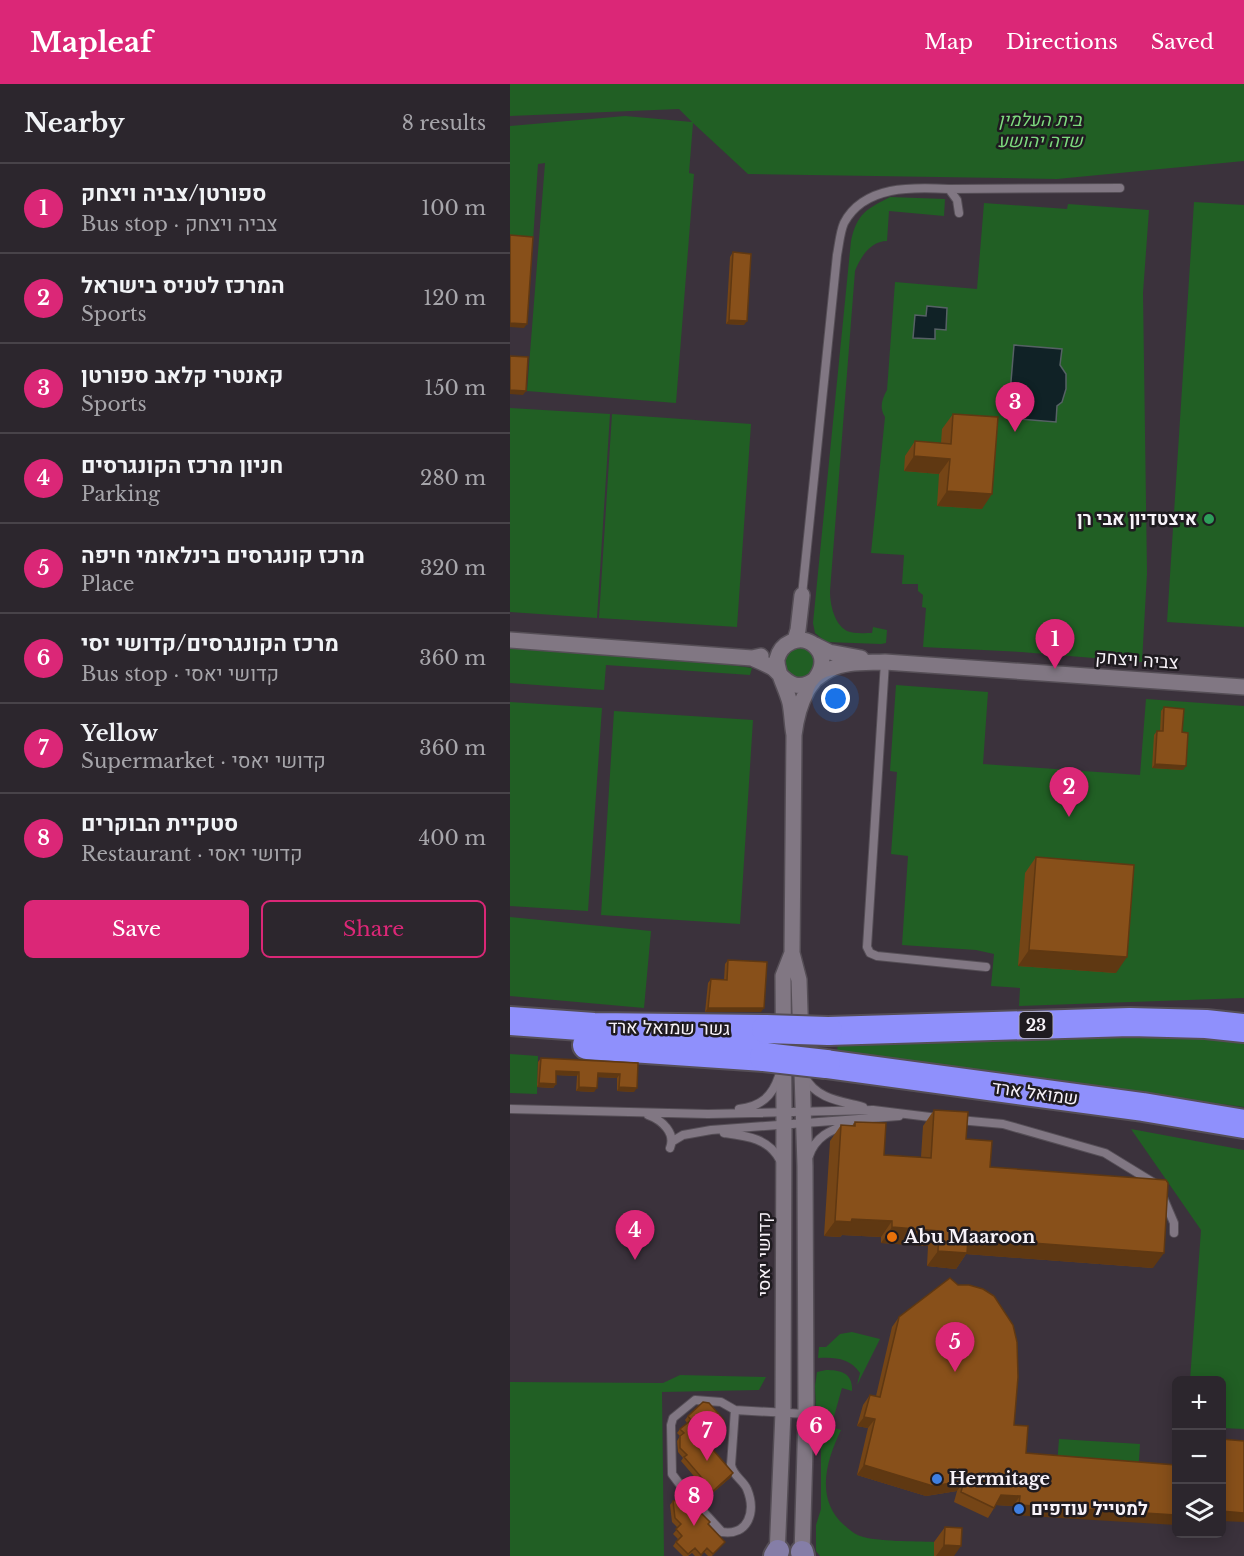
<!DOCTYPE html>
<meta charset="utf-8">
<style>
:root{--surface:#2c262d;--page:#342e35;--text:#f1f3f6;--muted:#a6a5aa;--line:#484349;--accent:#db2777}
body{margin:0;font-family:"Libre Baskerville",Heebo,serif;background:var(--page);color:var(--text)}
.controls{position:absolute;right:18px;bottom:18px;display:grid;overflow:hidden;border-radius:9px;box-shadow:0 3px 15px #0003}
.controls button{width:54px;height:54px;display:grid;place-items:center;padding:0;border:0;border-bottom:2px solid var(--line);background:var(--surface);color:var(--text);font:30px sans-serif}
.you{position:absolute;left:326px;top:615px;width:21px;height:21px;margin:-15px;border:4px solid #fff;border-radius:50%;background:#1a73e8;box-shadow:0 0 0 9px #1a73e833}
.badge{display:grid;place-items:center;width:39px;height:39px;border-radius:50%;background:var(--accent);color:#fff;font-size:20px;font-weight:700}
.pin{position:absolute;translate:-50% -50px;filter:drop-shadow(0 2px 3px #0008)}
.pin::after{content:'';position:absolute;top:32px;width:21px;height:18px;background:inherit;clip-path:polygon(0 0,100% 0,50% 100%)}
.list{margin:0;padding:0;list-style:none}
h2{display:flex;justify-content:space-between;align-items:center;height:78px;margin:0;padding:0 24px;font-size:26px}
h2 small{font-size:20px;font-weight:400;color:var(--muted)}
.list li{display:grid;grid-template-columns:39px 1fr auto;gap:18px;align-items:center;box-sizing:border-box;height:90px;padding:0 24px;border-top:2px solid var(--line)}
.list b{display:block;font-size:22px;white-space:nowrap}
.list p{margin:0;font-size:20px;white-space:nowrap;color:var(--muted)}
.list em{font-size:20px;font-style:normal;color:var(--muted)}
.actions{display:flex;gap:12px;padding:18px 24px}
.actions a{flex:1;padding:14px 0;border:2px solid var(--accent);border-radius:9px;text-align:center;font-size:21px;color:var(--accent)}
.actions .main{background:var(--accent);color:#fff}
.icon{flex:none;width:33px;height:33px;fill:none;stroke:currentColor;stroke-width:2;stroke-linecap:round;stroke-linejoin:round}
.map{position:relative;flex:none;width:734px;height:1472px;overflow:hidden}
header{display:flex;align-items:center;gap:36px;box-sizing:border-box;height:84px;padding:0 30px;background:var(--accent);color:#fff}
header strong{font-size:28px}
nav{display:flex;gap:33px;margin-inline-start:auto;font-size:21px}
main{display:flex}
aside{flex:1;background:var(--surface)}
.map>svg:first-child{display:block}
.green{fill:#215f24}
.water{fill:#102226;stroke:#566165;stroke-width:1.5}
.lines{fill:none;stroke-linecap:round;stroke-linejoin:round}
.lane-casing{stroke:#554e56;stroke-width:10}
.street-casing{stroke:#554e56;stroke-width:18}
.secondary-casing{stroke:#554e56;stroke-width:26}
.highway-casing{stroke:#554e56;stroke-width:32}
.lane{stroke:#817783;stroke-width:8}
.street{stroke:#817783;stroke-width:15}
.secondary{stroke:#857ea7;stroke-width:22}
.highway{stroke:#8f90fc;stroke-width:28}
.highway-bridge-casing{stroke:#554e56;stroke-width:32;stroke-linecap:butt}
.highway-bridge{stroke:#8f90fc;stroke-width:28}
.wall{fill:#754516}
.shaded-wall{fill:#5f3812}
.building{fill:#88501a;stroke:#5f3812;stroke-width:1.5}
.leisure-dot{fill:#2e9e5b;stroke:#1f1b20;stroke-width:2}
.food-dot{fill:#e8710a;stroke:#1f1b20;stroke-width:2}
.shop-dot{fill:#3f7fe0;stroke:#1f1b20;stroke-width:2}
.labels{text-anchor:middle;stroke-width:5;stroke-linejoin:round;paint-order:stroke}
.shield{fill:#1f1b20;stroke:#b7b2b8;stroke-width:1.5}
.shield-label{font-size:16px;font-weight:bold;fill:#f8f3f9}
.park-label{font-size:18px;font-style:italic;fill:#7dda7e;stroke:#1f1b20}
.poi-label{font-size:18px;font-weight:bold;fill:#f8f3f9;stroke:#1f1b20;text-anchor:start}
.street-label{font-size:18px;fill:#f8f3f9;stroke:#1f1b20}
</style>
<header>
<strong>Mapleaf</strong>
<nav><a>Map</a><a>Directions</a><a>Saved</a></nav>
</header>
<main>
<aside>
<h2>Nearby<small>8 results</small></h2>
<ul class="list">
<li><span class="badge">1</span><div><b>ספורטן/צביה ויצחק</b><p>Bus stop · צביה ויצחק</p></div><em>100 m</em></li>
<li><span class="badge">2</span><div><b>המרכז לטניס בישראל</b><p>Sports</p></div><em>120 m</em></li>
<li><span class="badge">3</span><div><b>קאנטרי קלאב ספורטן</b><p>Sports</p></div><em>150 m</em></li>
<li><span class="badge">4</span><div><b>חניון מרכז הקונגרסים</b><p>Parking</p></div><em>280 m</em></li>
<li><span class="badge">5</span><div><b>מרכז קונגרסים בינלאומי חיפה</b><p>Place</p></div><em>320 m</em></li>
<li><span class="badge">6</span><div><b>מרכז הקונגרסים/קדושי יסי</b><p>Bus stop · קדושי יאסי</p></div><em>360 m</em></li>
<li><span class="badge">7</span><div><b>Yellow</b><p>Supermarket · קדושי יאסי</p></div><em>360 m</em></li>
<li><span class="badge">8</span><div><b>סטקיית הבוקרים</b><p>Restaurant · קדושי יאסי</p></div><em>400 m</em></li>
</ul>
<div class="actions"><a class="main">Save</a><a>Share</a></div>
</aside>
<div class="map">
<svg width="734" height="1472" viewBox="0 0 734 1472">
<rect width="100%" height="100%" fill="#3b323c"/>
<path class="green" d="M 0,0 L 734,0 L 734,77 L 547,95 L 238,90 L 183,39 L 179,89 L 184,90 L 166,319 L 17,307 L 35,79 L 28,80 L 23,157 L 0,156 L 0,42 L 115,32 L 182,38 L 169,25 L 0,32 Z
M 380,113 L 435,115 L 434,132 L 379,127 L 377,157 C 360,157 350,174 345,187 L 320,507 C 320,520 324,540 337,547 C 343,550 355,549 362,549 L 363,543 L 377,546 L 376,559 L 371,560 L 316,558 L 305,549 L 303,539 L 341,157 C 347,129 357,125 380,113 Z
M 684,118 L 734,121 L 734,543 L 657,538 Z
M 474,119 L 557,125 L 558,120 L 639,126 L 633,209 L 637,489 L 632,578 L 511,568 L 413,563 L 416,524 L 412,523 L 413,511 L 408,507 L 408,500 L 392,500 L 394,471 L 361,469 L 375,333 C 369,324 372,315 377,306 L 385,198 L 467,205 Z
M 0,324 L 100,330 L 87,534 L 0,528 Z
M 102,330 L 241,340 L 227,543 L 89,534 Z
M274 578a16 16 0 1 1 32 0a16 16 0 1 1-32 0Z
M 0,564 L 184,576 L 242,584 L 240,591 L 96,581 L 94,606 L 0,599 Z
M 386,601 L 478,608 L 473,680 L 630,691 L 636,615 L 734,622 L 734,914 L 509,922 L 510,904 L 481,902 L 484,870 L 466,866 L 392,861 L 398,772 L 381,770 L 387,688 L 380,687 Z
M 0,618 L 92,624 L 78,827 L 0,822 Z
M 104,627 L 243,636 L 230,840 L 91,831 Z
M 0,833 L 141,847 L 134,924 L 0,912 Z
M 328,952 L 734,952 L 734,1023 L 327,971 Z
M 0,970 L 28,972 L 27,1010 L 0,1009 Z
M 621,1045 L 734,1066 L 734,1345 L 712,1344 L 712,1296 L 680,1296 L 691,1146 Z
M 342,1248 L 370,1255 L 347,1301 L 350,1289 C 340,1274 325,1273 308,1274 L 309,1263 L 316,1263 L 330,1250 Z
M 316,1286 C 331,1286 343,1289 342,1307 L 332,1304 L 321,1343 L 331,1346 C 316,1377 305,1415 334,1441 C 339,1445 344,1450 350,1452 C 367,1458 405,1457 424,1458 L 424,1472 L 310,1472 L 306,1467 L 306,1441 L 311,1425 L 311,1354 L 306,1325 L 305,1302 L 307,1288 Z
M 170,1291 L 256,1293 L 249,1306 L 152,1308 L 154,1472 L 0,1472 L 0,1298 L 153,1299 Z
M 549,1355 L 630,1360 L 626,1425 L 547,1381 Z"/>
<path class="water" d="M 417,222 L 437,224 L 436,246 L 425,245 L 425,255 L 403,254 L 405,231 L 416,232 Z
M 504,261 L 552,265 L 550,281 L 556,290 L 556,305 L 552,318 L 547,322 L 546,338 L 498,334 Z"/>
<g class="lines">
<defs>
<path id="lane" d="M 439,105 L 610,104
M 292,511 L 327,171 C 329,161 330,148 334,139 C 354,101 403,103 439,105 L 447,116 L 449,129
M 375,578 L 357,863 L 360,869 L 367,872 L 476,883
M 295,993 C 306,1015 331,1017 353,1023
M 0,1025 L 198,1030 L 363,1026 L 428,1034
M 229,1025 C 251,1022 262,1013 269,992
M 138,1031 C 152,1036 166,1049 160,1064
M 449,1036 L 493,1040 L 595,1069 L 644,1099
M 214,1049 C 237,1052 258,1054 270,1076
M 163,1057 L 173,1051 L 201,1046 L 389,1032
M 299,1072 C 305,1053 320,1046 339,1040
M 652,1111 L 664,1139 L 664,1149
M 225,1326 L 221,1381 C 223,1392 233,1396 237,1405 C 246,1427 239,1452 212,1448 L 177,1410 L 162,1390 L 161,1341 L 163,1334 L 185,1316 L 211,1318 L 225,1326 L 296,1330"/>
<path id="street" d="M 0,556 L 242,574 L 251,572
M 285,556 L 288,546 L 292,511
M 305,561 L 319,568 L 351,574
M 242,574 C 249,577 256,580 263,584 C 270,590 276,599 285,601 C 300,604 307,592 319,586 C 335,577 357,579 375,578 L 734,603
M 284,651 C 286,635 289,621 297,607 C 301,599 309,593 311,584 C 316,566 298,550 281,558 C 274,561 269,567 267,575 C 266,587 277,606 280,619 C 282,629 282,640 284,651 L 282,869 L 289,896 L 295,1082 L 296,1330 L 292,1472
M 267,1472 L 273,1328 L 274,1028 L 273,892 L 282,869"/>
<path id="secondary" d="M 292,1468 L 293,1472
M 265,1472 L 268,1467"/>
<path id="highway" d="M 0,937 L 84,943 L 256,945
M 318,947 L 620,938 L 696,940 L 734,944
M 77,961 L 254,973
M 316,980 L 633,1023 L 734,1040"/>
</defs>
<use href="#lane" class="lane-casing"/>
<use href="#street" class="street-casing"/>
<use href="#secondary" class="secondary-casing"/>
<use href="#highway" class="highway-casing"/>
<use href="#lane" class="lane"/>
<use href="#street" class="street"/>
<use href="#secondary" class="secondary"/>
<use href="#highway" class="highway"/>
<defs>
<path id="highway-bridge" d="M 256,945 L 318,947
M 254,973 L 316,980"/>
</defs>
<use href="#highway-bridge" class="highway-bridge-casing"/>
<use href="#highway-bridge" class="highway-bridge"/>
</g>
<path class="wall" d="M 223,168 L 234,241 L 216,240 L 220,173 Z
M 443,330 L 472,425 L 427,422 L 429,390 L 394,387 L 395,372 L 405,357 L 431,359 L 432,345 Z
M 654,623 L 672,648 L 673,686 L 642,684 L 644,651 L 647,647 L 650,647 L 651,627 Z
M 526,773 L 606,889 L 508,882 L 515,789 Z
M 218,876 L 251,928 L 195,928 L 198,899 L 201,895 L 214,896 L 215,880 Z
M 31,974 L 128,979 L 124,1008 L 107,1007 L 107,994 L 87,993 L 84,1008 L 66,1007 L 67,992 L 46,991 L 46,1000 L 43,1004 L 27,1003 L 28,978 Z
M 424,1026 L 456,1055 L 480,1083 L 643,1184 L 456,1170 L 446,1185 L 417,1182 L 418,1162 L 371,1159 L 371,1153 L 332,1151 L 330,1153 L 314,1152 L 320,1057 L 331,1041 L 342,1042 L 345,1038 L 374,1071 L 411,1073 L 413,1042 Z
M 389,1233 L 504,1341 L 516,1369 L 666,1381 L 503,1431 L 503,1422 L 486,1421 L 478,1434 L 444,1418 L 447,1407 L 416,1412 L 347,1391 L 358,1344 L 347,1342 L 353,1321 L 360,1311 L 366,1312 L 382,1243 Z
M 178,1332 L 214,1347 L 211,1351 L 199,1361 L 223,1389 L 220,1394 L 200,1411 L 171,1377 L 173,1374 L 168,1368 L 167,1357 L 170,1352 L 167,1349 L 170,1345 L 177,1339 L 175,1336 Z
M 163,1417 L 175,1421 L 198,1441 L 215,1458 L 202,1472 L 198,1472 L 194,1468 L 191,1472 L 185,1472 L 182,1469 L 178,1472 L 173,1472 L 163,1462 L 168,1455 L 163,1450 L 168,1444 L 162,1438 L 160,1421 Z
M 435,1443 L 444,1472 L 424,1472 L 424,1458 Z"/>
<path class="shaded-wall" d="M 219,236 L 237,237 L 234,241 L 216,240 Z
M 0,239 L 17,240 L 14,244 L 0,243 Z
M 0,306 L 16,307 L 13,311 L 0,310 Z
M 404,372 L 440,375 L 429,390 L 394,387 Z
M 437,407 L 482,410 L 472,425 L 427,422 Z
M 645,680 L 676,682 L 673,686 L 642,684 Z
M 519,866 L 617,873 L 606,889 L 508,882 Z
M 198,924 L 254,924 L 251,928 L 195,928 Z
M 46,987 L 69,988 L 67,992 L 43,991 Z
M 88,989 L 110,990 L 107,994 L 85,993 Z
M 29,999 L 46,1000 L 43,1004 L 27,1003 Z
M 69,1003 L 87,1004 L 84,1008 L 66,1007 Z
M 109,1003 L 127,1004 L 124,1008 L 107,1007 Z
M 342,1135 L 382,1137 L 371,1153 L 332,1151 L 330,1153 L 314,1152 L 325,1137 Z
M 382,1143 L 429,1147 L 418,1162 L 371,1159 Z
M 458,1154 L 654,1169 L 643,1184 L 456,1170 L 446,1185 L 417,1182 L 428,1167 Z
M 354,1333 L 365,1335 L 358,1344 L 347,1342 Z
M 214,1347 L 211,1351 L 196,1364 L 198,1360 Z
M 354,1381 L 454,1397 L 447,1407 L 416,1412 L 347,1391 Z
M 223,1389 L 220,1394 L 200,1411 L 203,1407 Z
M 491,1411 L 510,1412 L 503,1422 L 484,1421 Z
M 509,1421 L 666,1431 L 666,1441 L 503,1431 Z
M 711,1427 L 734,1429 L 734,1438 L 711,1437 Z
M 434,1461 L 451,1462 L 444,1472 L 426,1472 Z"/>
<path class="building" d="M 0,151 L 23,153 L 17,240 L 0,239 Z
M 223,168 L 241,170 L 237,237 L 219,236 Z
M 0,272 L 18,273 L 16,307 L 0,306 Z
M 443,330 L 488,333 L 482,410 L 437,407 L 440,375 L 404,372 L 405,357 L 441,360 Z
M 654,623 L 674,625 L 672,648 L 678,649 L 676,682 L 645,680 L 647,647 L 653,647 Z
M 526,773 L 624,781 L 617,873 L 519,866 Z
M 218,876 L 257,878 L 254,924 L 198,924 L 201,895 L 217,896 Z
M 31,974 L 128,979 L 127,1004 L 109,1003 L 110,990 L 88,989 L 87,1004 L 69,1003 L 69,988 L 46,987 L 46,1000 L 29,999 Z
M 424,1026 L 458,1028 L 456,1055 L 482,1057 L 480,1083 L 656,1096 L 658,1099 L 654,1169 L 458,1154 L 457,1169 L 428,1167 L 429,1147 L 382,1143 L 382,1137 L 342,1135 L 341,1138 L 325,1137 L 331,1041 L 345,1042 L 345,1038 L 376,1039 L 374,1071 L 421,1074 Z
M 440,1194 L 448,1201 L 459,1201 L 473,1205 L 484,1212 L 503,1241 L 507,1258 L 508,1293 L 504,1341 L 518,1342 L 516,1369 L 666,1381 L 666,1431 L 509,1421 L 510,1412 L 491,1411 L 484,1424 L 451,1408 L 454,1397 L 423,1402 L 354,1381 L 365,1335 L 354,1333 L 360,1311 L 370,1313 L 389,1233 Z
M 193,1318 L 199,1319 L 214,1336 L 214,1347 L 198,1360 L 223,1389 L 203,1407 L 174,1373 L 177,1371 L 170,1364 L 170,1352 L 174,1349 L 170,1345 L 181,1336 L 178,1332 Z
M 711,1355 L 734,1357 L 734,1429 L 711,1427 Z
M 174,1415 L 175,1421 L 182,1420 L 200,1438 L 198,1440 L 215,1458 L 203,1470 L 197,1464 L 191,1471 L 185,1464 L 178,1470 L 166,1458 L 172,1452 L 166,1445 L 171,1440 L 165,1434 L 163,1417 Z
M 435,1443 L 452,1444 L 451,1462 L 434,1461 Z"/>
<circle class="leisure-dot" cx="699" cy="435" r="6"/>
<circle class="food-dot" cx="382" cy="1153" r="6"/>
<g class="shop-dot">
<circle cx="427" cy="1395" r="6"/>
<circle cx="509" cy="1425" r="6"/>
</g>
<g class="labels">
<rect class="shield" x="509.5" y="928" width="33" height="26" rx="4.5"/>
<g class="shield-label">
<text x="526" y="947">23</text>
</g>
<g class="park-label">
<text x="530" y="42">בית העלמין<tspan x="530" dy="21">שדה יהושע</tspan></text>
</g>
<g class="poi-label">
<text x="687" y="441" text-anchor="end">איצטדיון אבי רן</text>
<text x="394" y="1159">Abu Maaroon</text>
<text x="439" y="1401">Hermitage</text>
<text x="521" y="1431">למטייל עודפים</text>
</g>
<g class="street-label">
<text transform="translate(627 576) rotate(4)" y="6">צביה ויצחק</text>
<text transform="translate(159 944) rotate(1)" y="6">גשר שמואל ארד</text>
<text transform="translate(525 1009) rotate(8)" y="6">שמואל ארד</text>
<text transform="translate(254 1170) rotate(-90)" y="6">קדושי יאסי</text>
</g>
</g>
</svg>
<div class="controls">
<button>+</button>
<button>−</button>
<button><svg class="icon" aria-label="layers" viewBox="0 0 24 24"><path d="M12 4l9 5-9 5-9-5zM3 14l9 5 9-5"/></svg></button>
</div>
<div class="you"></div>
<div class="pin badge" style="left:545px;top:585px">1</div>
<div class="pin badge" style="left:559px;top:733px">2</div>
<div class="pin badge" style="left:505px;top:348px">3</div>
<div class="pin badge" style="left:125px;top:1176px">4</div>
<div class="pin badge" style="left:445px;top:1288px">5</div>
<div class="pin badge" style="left:306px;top:1372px">6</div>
<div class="pin badge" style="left:197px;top:1377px">7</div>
<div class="pin badge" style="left:184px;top:1442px">8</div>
</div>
</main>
